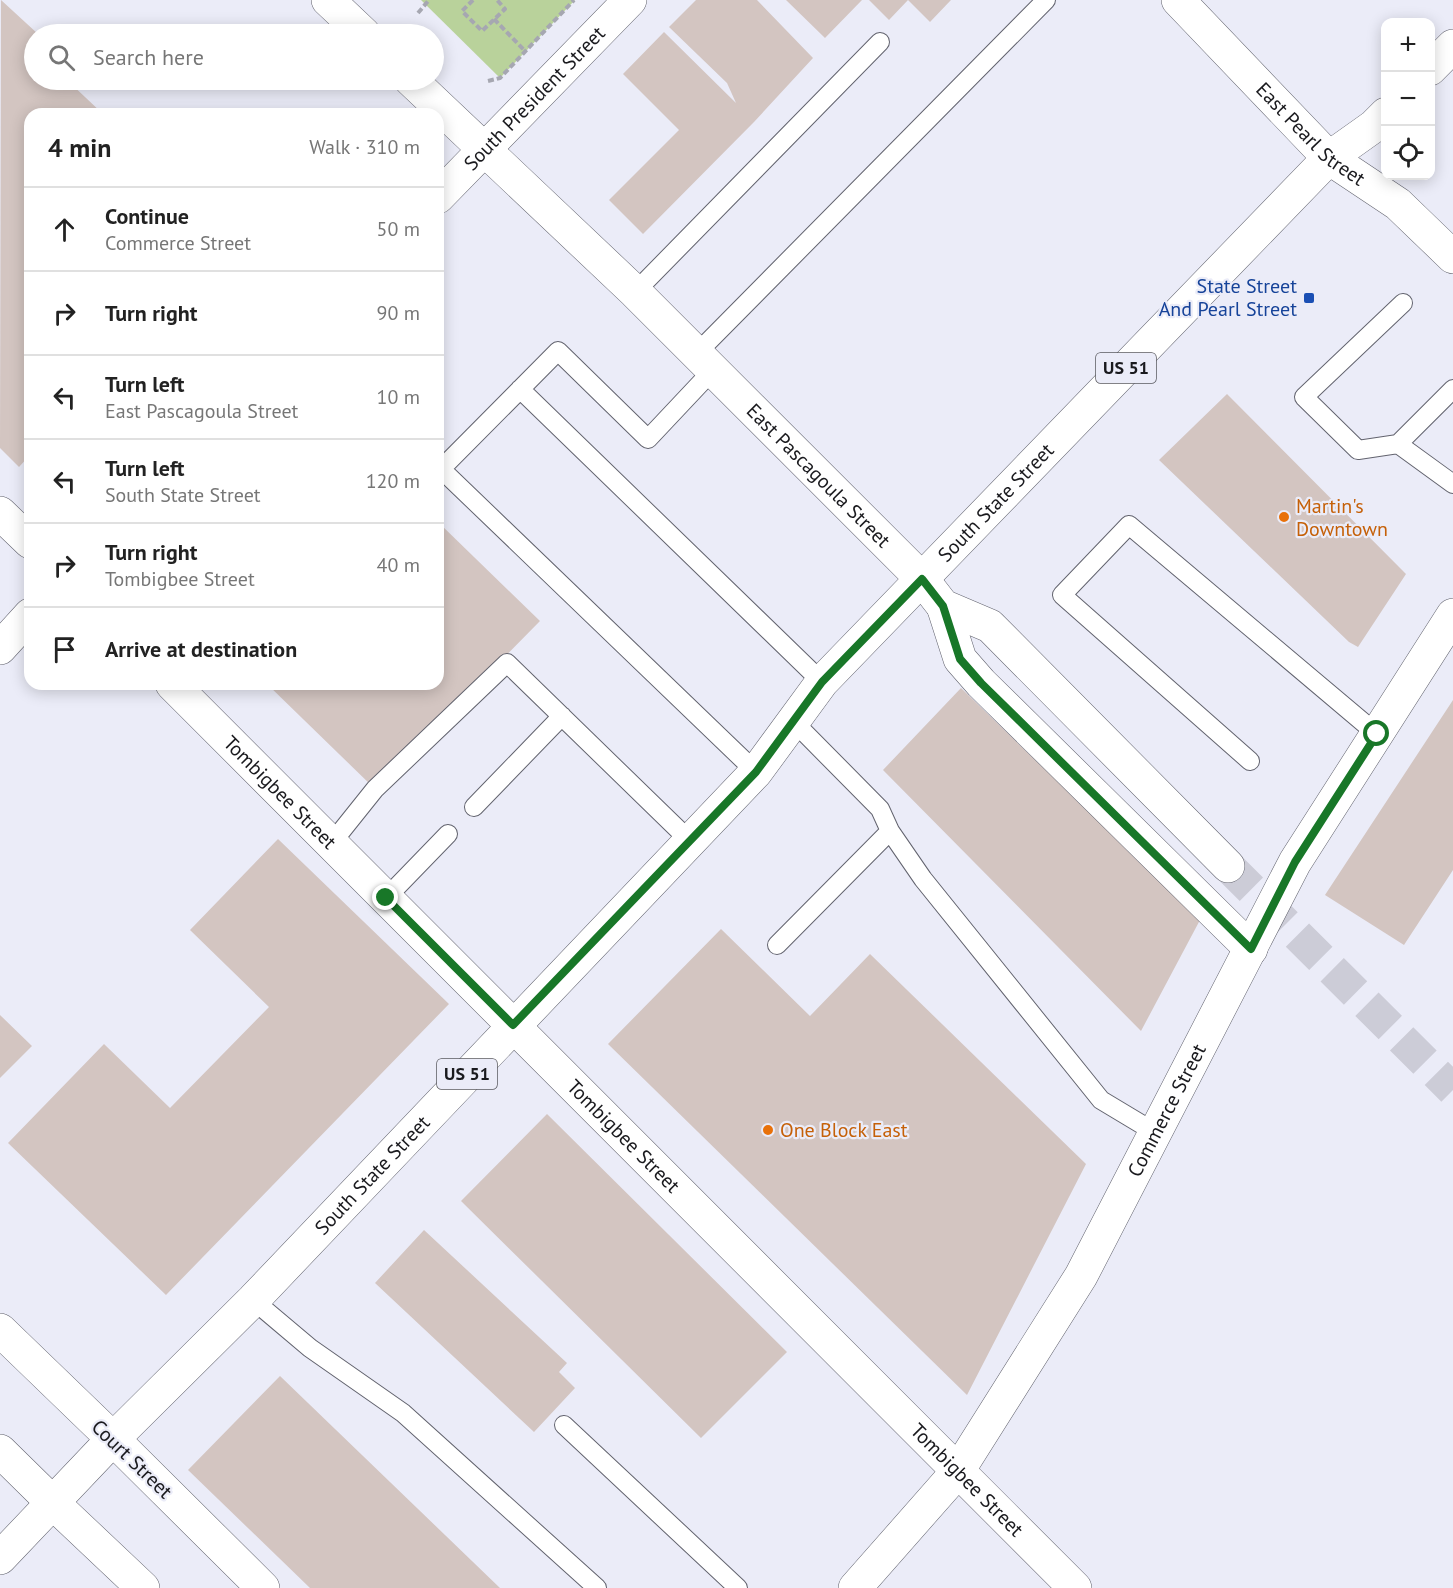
<!DOCTYPE html>
<meta charset="utf-8">
<style>
:root{--surface:#fff;--page:#f2f2f2;--text:#222;--muted:#767676;--line:#e0e0e0}
body{margin:0;font-family:"PT Sans",sans-serif;background:var(--page);color:var(--text)}
.controls{position:absolute;right:18px;top:18px;display:grid;overflow:hidden;border-radius:12px;box-shadow:0 3px 15px #0003}
.controls button{width:54px;height:54px;display:grid;place-items:center;padding:0;border:0;border-bottom:2px solid var(--line);background:var(--surface);color:var(--text);font:30px sans-serif}
.stop{position:absolute;width:18px;height:18px;margin:-14px;border:4px solid #187728;border-radius:50%;background:#fff}
.stop.end{background:#187728;border-color:#fff;box-shadow:0 2px 6px #0008}
.list{margin:0;padding:0;list-style:none}
h2{display:flex;justify-content:space-between;align-items:center;height:78px;margin:0;padding:0 24px;font-size:26px}
h2 small{font-size:20px;font-weight:400;color:var(--muted)}
.list li{display:grid;grid-template-columns:39px 1fr auto;gap:18px;align-items:center;box-sizing:border-box;height:84px;padding:0 24px;border-top:2px solid var(--line)}
.list b{display:block;font-size:22px;white-space:nowrap}
.list p{margin:0;font-size:20px;white-space:nowrap;color:var(--muted)}
.list em{font-size:20px;font-style:normal;color:var(--muted)}
.icon{flex:none;width:33px;height:33px;fill:none;stroke:currentColor;stroke-width:2;stroke-linecap:round;stroke-linejoin:round}
.map{position:relative;flex:none;width:1453px;height:1588px;overflow:hidden}
.search{position:absolute;background:var(--surface);box-shadow:0 3px 15px #0003;left:24px;top:24px;width:420px;height:66px;display:flex;align-items:center;gap:15px;box-sizing:border-box;padding:0 21px;border-radius:33px;color:var(--muted);font-size:22px}
.panel{position:absolute;background:var(--surface);box-shadow:0 3px 15px #0003;left:24px;top:108px;width:420px;height:582px;border-radius:18px}
.map>svg:first-child{display:block}
.green{fill:#b9d29b}
.building{fill:#d3c5c1}
.lines{fill:none;stroke-linecap:round;stroke-linejoin:round}
.secondary-tunnel{stroke:#ccccd7;stroke-width:33;stroke-dasharray:33 16;stroke-linecap:butt}
.service-casing{stroke:#62636e;stroke-width:20}
.minor-casing{stroke:#62636e;stroke-width:34}
.tertiary-casing{stroke:#62636e;stroke-width:34}
.secondary-casing{stroke:#62636e;stroke-width:34}
.primary-casing{stroke:#62636e;stroke-width:34}
.path{stroke:#a6a7b1;stroke-width:4;stroke-dasharray:6 3;stroke-linecap:butt}
.service{stroke:#fff;stroke-width:18}
.minor{stroke:#fff;stroke-width:33}
.tertiary{stroke:#fff;stroke-width:33}
.secondary{stroke:#fff;stroke-width:33}
.primary{stroke:#fff;stroke-width:33}
.route{stroke:#187728;stroke-width:8}
.transit-dot{fill:#1a4fb4;stroke:#ebecf8;stroke-width:2}
.food-dot{fill:#e8710a;stroke:#ebecf8;stroke-width:2}
.labels{text-anchor:middle;stroke-width:4.5;stroke-linejoin:round;paint-order:stroke}
.shield{fill:#ebecf8;stroke:#59595f;stroke-width:1.5}
.shield-label{font-size:18px;font-weight:bold;fill:#1a1a1e}
.street-label{font-size:20px;fill:#1a1a1e;stroke:#ebecf8}
.transit-label{font-size:20px;fill:#164399;stroke:#ebecf8;text-anchor:end}
.food-label{font-size:20px;fill:#c56008;stroke:#ebecf8;text-anchor:start}
</style>
<div class="map">
<svg width="1453" height="1588" viewBox="0 0 1453 1588">
<rect width="100%" height="100%" fill="#ebecf8"/>
<path class="green" d="M 421,0 L 575,0 L 500,78 Z"/>
<path class="building" d="M 1,0 L 38,34 L 34,34 L 34,80 L 67,80 L 103,114 L 30,114 L 30,455 L 19,467 L 0,448 Z
M 696,0 L 757,0 L 813,58 L 754,122 L 643,234 L 609,200 L 679,130 L 623,74 L 664,32 L 736,103 L 727,83 L 669,27 Z
M 786,0 L 862,0 L 825,38 Z
M 869,0 L 951,0 L 930,22 L 908,0 L 889,20 Z
M 1227,394 L 1406,574 L 1358,647 L 1349,642 L 1159,460 Z
M 438,522 L 540,621 L 375,789 L 267,684 L 438,684 Z
M 961,688 L 1200,920 L 1141,1031 L 883,770 Z
M 1453,700 L 1453,870 L 1404,945 L 1325,895 Z
M 278,839 L 449,1004 L 166,1295 L 8,1143 L 104,1044 L 170,1108 L 269,1007 L 190,930 Z
M 721,929 L 810,1016 L 870,954 L 1086,1164 L 967,1395 L 608,1044 Z
M 0,1015 L 32,1046 L 0,1078 Z
M 547,1114 L 787,1352 L 701,1438 L 461,1201 Z
M 424,1230 L 567,1363 L 559,1372 L 575,1388 L 534,1432 L 375,1283 Z
M 280,1376 L 500,1588 L 310,1588 L 188,1470 Z"/>
<g class="lines">
<path class="secondary-tunnel" d="M 1228,866 L 1453,1090"/>
<defs>
<path id="service" d="M 635,292 L 880,42
M 1403,303 L 1304,397 L 1358,450 L 1398,444 L 1453,484
M 695,355 L 1046,0
M 712,371 L 648,439 L 558,351 L 441,469 L 756,772
M 520,389 L 822,682
M 1398,444 L 1453,389
M 1250,761 L 1062,595 L 1129,525 L 1377,734
M 474,807 L 562,716
M 890,831 L 923,879 L 1101,1100 L 1156,1133
M 331,844 L 375,789 L 507,663 L 690,841
M 386,898 L 448,834
M 777,945 L 890,831 L 880,809 L 793,721
M 253,1300 L 310,1348 L 403,1413 L 597,1588
M 564,1425 L 738,1588"/>
<g id="minor">
<path id="s1" d="M 438,197 L 630,0"/>
<path d="M 0,513 L 30,542"/>
<path d="M 0,648 L 30,615"/>
<path id="s2" d="M 172,684 L 1075,1588"/>
<path d="M 113,1439 L 263,1588"/>
<path d="M 53,1503 L 143,1588"/>
<path id="s3" d="M 855,1588 L 958,1471 L 1081,1276 L 1295,862 L 1453,615"/>
</g>
<path id="tertiary" d="M 0,1330 L 113,1439
M 0,1451 L 53,1503"/>
<g id="secondary">
<path d="M 328,0 L 364,34"/>
<path id="s4" d="M 1178,0 L 1329,158 L 1398,204 L 1453,257"/>
<path id="s5" d="M 411,80 L 635,292 L 922,579 L 943,606 L 990,626 L 1228,866"/>
<path d="M 943,606 L 960,659 L 981,683 L 1251,949"/>
</g>
<g id="primary">
<path d="M 1430,69 L 1453,46"/>
<path id="s6" d="M 0,1558 L 113,1439 L 253,1300 L 756,772 L 822,682 L 1329,158 L 1374,126 L 1386,114"/>
</g>
</defs>
<use href="#service" class="service-casing"/>
<use href="#minor" class="minor-casing"/>
<use href="#tertiary" class="tertiary-casing"/>
<use href="#secondary" class="secondary-casing"/>
<use href="#primary" class="primary-casing"/>
<path class="path" d="M 473,0 L 462,11 L 482,31 L 505,9 L 497,0
M 418,13 L 429,0
M 494,19 L 524,50
M 488,81 L 500,78 L 574,0"/>
<use href="#service" class="service"/>
<use href="#minor" class="minor"/>
<use href="#tertiary" class="tertiary"/>
<use href="#secondary" class="secondary"/>
<use href="#primary" class="primary"/>
</g>
<g class="lines">
<path class="route" d="M 386,898 L 513,1025 L 756,772 L 822,682 L 922,579 L 943,606 L 960,659 L 981,683 L 1251,949 L 1295,862 L 1377,734"/>
</g>
<rect class="transit-dot" x="1303" y="292" width="12" height="12" rx="3"/>
<g class="food-dot">
<circle cx="1284" cy="517" r="6"/>
<circle cx="768" cy="1130" r="6"/>
</g>
<g class="labels">
<g class="shield">
<rect x="1096" y="353" width="60" height="30" rx="4.5"/>
<rect x="437" y="1059" width="60" height="30" rx="4.5"/>
</g>
<g class="shield-label">
<text x="1126" y="374">US 51</text>
<text x="467" y="1080">US 51</text>
</g>
<g class="street-label">
<text dy="7" stroke="none"><textPath href="#s1" startOffset="138">South President Street</textPath></text>
<text dy="7" stroke="none"><textPath href="#s4" startOffset="189">East Pearl Street</textPath></text>
<text dy="7" stroke="none"><textPath href="#s5" startOffset="568">East Pascagoula Street</textPath></text>
<text dy="7" stroke="none"><textPath href="#s6" startOffset="1452">South State Street</textPath></text>
<text dy="7" stroke="none"><textPath href="#s2" startOffset="153">Tombigbee Street</textPath></text>
<text dy="7" stroke="none"><textPath href="#s3" startOffset="573">Commerce Street</textPath></text>
<text dy="7" stroke="none"><textPath href="#s2" startOffset="639">Tombigbee Street</textPath></text>
<text dy="7" stroke="none"><textPath href="#s6" startOffset="534">South State Street</textPath></text>
<text transform="translate(132 1459) rotate(44)" y="7">Court Street</text>
<text dy="7" stroke="none"><textPath href="#s2" startOffset="1125">Tombigbee Street</textPath></text>
</g>
<g class="transit-label">
<text x="1297" y="293">State Street<tspan x="1297" dy="23">And Pearl Street</tspan></text>
</g>
<g class="food-label">
<text x="1296" y="513">Martin's<tspan x="1296" dy="23">Downtown</tspan></text>
<text x="780" y="1137">One Block East</text>
</g>
</g>
</svg>
<div class="controls">
<button>+</button>
<button>−</button>
<button><svg class="icon" aria-label="locate" viewBox="0 0 24 24"><circle cx="12" cy="12" r="6"/><path d="M12 2v4M12 18v4M2 12h4M18 12h4"/></svg></button>
</div>
<div class="stop" style="left:1377px;top:734px"></div>
<div class="stop end" style="left:386px;top:898px"></div>
<div class="search"><svg class="icon" aria-label="search" viewBox="0 0 24 24"><circle cx="10" cy="10" r="6"/><path d="M15 15l6 6"/></svg>Search here</div>
<section class="panel">
<h2>4 min<small>Walk · 310 m</small></h2>
<ul class="list">
<li><svg class="icon" aria-label="ahead" viewBox="0 0 24 24"><path d="M12 20V5M6 11l6-6 6 6"/></svg><div><b>Continue</b><p>Commerce Street</p></div><em>50 m</em></li>
<li><svg class="icon" aria-label="right" viewBox="0 0 24 24"><path d="M7 20v-9h11M14 6l5 5-5 5"/></svg><div><b>Turn right</b></div><em>90 m</em></li>
<li><svg class="icon" aria-label="left" viewBox="0 0 24 24"><path d="M17 20v-9H6M10 6l-5 5 5 5"/></svg><div><b>Turn left</b><p>East Pascagoula Street</p></div><em>10 m</em></li>
<li><svg class="icon" aria-label="left" viewBox="0 0 24 24"><path d="M17 20v-9H6M10 6l-5 5 5 5"/></svg><div><b>Turn left</b><p>South State Street</p></div><em>120 m</em></li>
<li><svg class="icon" aria-label="right" viewBox="0 0 24 24"><path d="M7 20v-9h11M14 6l5 5-5 5"/></svg><div><b>Turn right</b><p>Tombigbee Street</p></div><em>40 m</em></li>
<li><svg class="icon" aria-label="arrive" viewBox="0 0 24 24"><path d="M6 21V4h12l-3 4 3 4H6"/></svg><div><b>Arrive at destination</b></div></li>
</ul>
</section>
</div>
